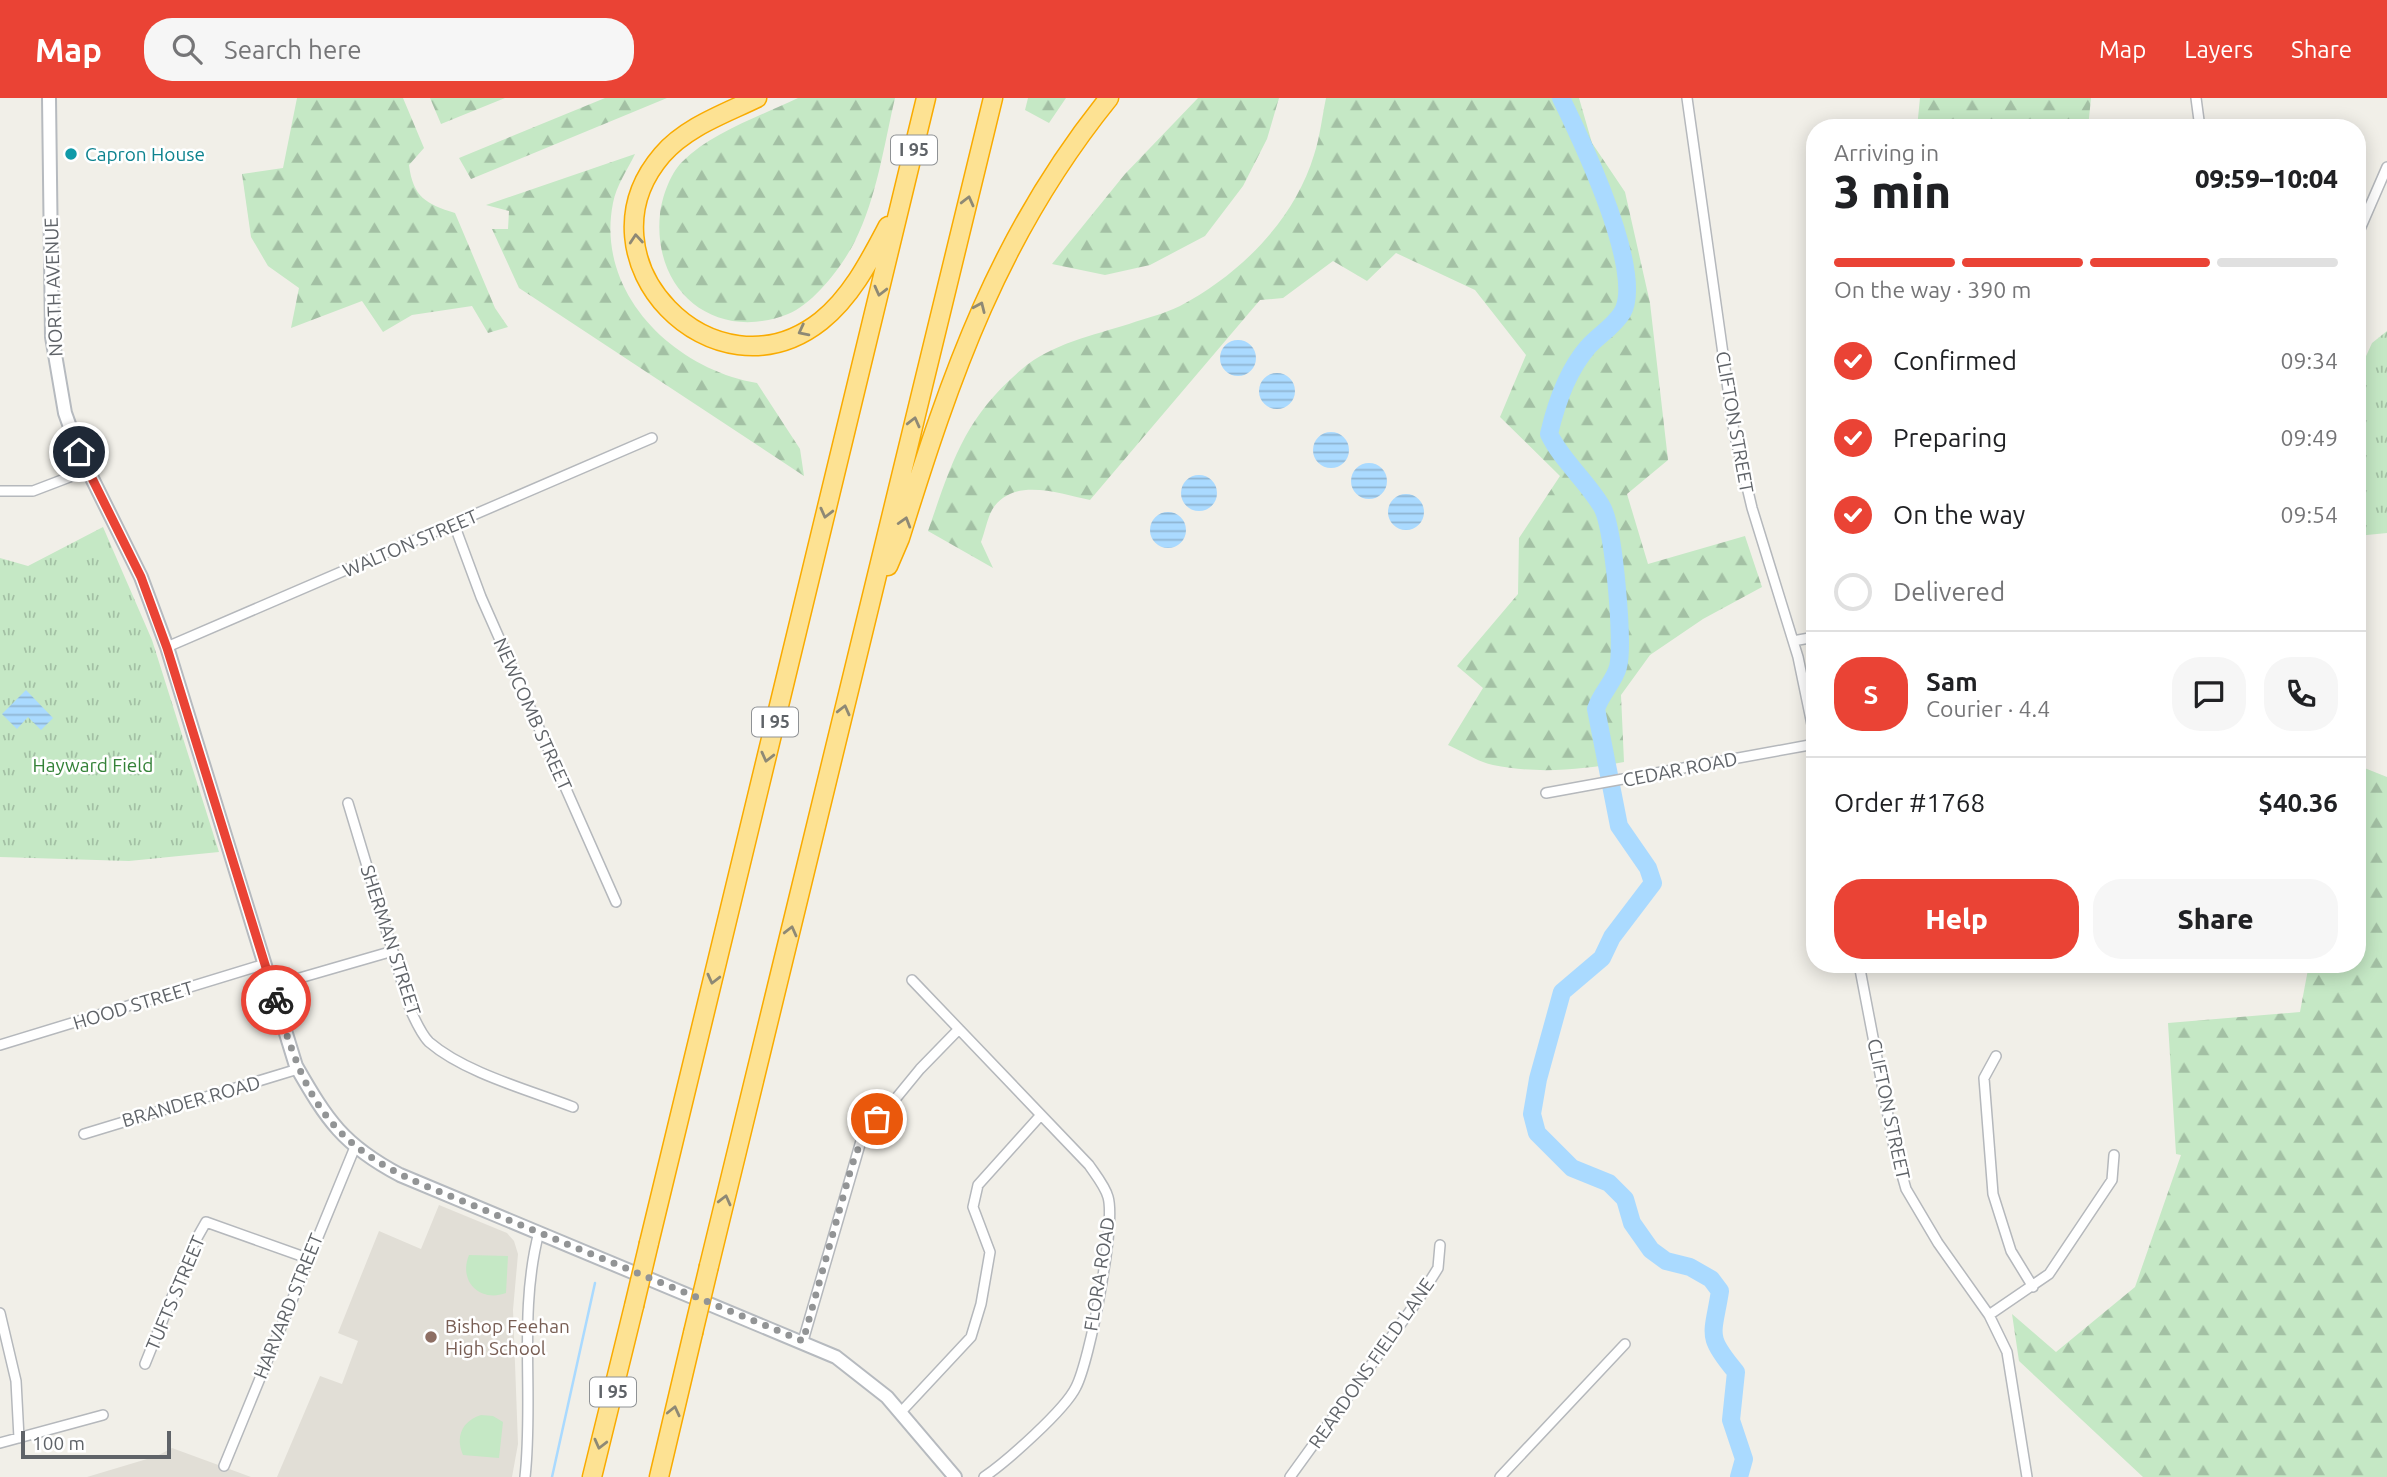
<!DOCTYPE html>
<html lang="en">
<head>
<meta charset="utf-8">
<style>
	:root { --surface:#fff; --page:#f6f6f6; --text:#202124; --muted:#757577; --line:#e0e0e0; --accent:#ea4335 }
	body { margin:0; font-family:Ubuntu,sans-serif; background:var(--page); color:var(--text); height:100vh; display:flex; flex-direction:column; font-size:26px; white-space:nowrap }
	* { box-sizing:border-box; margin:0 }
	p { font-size:23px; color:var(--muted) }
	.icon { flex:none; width:38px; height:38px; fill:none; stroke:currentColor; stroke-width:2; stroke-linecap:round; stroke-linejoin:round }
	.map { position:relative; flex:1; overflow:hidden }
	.details { position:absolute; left:1806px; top:21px; width:560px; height:854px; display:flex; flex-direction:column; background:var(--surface); border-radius:28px; box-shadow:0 4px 18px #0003 }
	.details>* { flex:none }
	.scale { position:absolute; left:21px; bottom:18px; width:150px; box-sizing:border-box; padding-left:7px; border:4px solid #5f6368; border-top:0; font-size:19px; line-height:24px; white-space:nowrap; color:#5f6368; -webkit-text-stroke:5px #fff; paint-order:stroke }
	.pin { position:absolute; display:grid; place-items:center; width:60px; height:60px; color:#fff; margin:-30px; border:4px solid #fff; border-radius:50%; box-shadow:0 2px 7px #0007 }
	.courier { position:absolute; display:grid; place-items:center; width:70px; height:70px; margin:-35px; border:5px solid #ea4335; border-radius:50%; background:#fff; color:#222; box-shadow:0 2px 9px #0007 }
	.headline em { font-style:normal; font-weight:800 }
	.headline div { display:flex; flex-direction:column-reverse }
	.headline { display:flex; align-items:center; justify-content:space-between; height:119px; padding:0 28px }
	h1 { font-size:46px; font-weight:800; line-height:52px }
	.bar { display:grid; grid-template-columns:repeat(4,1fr); gap:10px 7px; align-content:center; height:84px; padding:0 28px }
	.bar i { height:9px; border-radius:5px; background:var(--line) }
	.bar .selected { background:var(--accent) }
	.bar p { grid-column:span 4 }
	.line { display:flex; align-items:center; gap:18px; padding:0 28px; border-top:2px solid var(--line) }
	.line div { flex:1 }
	.round { display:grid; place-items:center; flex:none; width:74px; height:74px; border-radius:28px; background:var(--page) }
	ol { padding:0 28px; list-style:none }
	li { display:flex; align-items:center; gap:21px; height:77px }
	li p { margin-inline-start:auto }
	li .icon { padding:7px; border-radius:50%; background:var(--accent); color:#fff; stroke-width:4 }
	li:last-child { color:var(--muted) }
	li i { width:38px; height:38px; border:4px solid var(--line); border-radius:50% }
	.cta { display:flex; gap:14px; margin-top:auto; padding:14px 28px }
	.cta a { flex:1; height:80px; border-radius:28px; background:var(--accent); color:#fff; font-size:28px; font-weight:800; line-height:80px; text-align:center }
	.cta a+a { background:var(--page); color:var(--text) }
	header { display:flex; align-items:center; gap:42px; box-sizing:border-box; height:98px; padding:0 35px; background:var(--accent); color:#fff }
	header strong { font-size:33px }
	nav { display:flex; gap:38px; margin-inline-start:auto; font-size:24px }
	.search { width:490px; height:63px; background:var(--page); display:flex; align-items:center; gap:18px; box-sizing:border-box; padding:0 24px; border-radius:28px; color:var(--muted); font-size:26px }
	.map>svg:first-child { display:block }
	.education { fill:#e1ded6 }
	.forest { fill:url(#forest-firs) }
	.park { fill:url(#park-tufts) }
	.pitch { fill:#c5e8c5 }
	.water { fill:url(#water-rules) }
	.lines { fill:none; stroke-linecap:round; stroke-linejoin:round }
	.stream { stroke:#aadaff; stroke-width:2.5 }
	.river { stroke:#aadaff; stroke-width:18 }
	.minor-casing { stroke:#b5b8bc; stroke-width:12 }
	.secondary-casing { stroke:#b6babf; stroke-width:16 }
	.motorway-casing { stroke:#f9ab00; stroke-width:21 }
	.minor { stroke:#fff; stroke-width:9 }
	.secondary { stroke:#fff; stroke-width:12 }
	.motorway { stroke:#fde293; stroke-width:18 }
	.motorway-bridge-casing { stroke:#f9ab00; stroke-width:21; stroke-linecap:butt }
	.motorway-bridge { stroke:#fde293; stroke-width:18 }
	.oneway { stroke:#8e8975 }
	.done { stroke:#929495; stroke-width:7; stroke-dasharray:0 12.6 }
	.route { stroke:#ea4335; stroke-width:9 }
	.culture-dot { fill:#0f9aa8; stroke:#fff; stroke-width:2.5 }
	.education-dot { fill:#8d6e63; stroke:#fff; stroke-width:2.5 }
	.labels { text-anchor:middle; stroke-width:5; stroke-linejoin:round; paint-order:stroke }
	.shield { fill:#fff; stroke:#8f9295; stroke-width:2 }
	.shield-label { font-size:18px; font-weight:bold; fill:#5f6368 }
	.culture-label { font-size:19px; fill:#0d838f; stroke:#fff; text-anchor:start }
	.street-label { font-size:19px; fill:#5f6368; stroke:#fff }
	.park-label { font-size:19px; fill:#348238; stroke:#fff }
	.education-label { font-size:19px; fill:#785e54; stroke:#fff; text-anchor:start }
</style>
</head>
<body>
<header>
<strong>Map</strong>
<div class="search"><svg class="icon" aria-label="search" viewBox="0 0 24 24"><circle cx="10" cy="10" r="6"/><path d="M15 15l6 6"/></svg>Search here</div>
<nav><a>Map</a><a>Layers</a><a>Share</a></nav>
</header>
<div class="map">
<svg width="2387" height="1379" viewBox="0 0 2387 1379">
	<defs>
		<pattern id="forest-firs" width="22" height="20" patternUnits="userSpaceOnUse" patternTransform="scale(1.75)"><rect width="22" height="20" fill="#c5e8c5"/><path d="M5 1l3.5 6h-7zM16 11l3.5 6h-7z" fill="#a3c0a4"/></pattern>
		<pattern id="park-tufts" width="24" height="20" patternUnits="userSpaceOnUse" patternTransform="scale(1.75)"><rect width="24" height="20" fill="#c5e8c5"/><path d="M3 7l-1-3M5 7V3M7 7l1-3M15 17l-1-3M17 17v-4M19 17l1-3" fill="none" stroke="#a3c0a4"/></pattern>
		<pattern id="water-rules" width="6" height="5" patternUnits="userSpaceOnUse" patternTransform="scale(1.75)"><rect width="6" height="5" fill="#aadaff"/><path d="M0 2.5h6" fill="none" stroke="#8eb4d2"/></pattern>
	</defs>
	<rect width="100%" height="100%" fill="#f1efe8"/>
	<!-- education -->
	<path class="education" d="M439 1107 507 1135 514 1143 518 1156 513 1212 518 1346 512 1379H277L320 1278 342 1286 358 1243 338 1235 379 1133 421 1151Z
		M172 1350 251 1379H87L157 1358Z"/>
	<!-- forest -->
	<path class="forest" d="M297 0H403L424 50 409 67C413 99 426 106 455 115L495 210 508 229 488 235 472 208 412 217 383 234 362 203 291 230 299 190 268 168 251 139 242 76 283 70Z
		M430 0H505L441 26Z
		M605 0H667L471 81 459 60Z
		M798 0H895C884 47 877 99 855 143 843 167 814 206 788 216 715 245 652 193 660 116 662 99 670 76 682 64 712 34 761 18 798 0Z
		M1028 0H1066L1049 25 1025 12Z
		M1198 0H1279L1267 41 1243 88 1205 138 1150 167 1105 177 1052 166 1125 76Z
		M1326 0H1579L1592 45 1625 94 1650 205 1668 362 1627 396 1648 466 1745 438 1762 489 1703 521 1650 557 1621 597 1624 664C1581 672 1536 676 1493 667 1478 664 1462 653 1448 647L1483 590 1457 568 1518 496 1519 440 1560 378 1500 319 1526 257 1475 192 1396 155 1367 183 1333 163 1283 200 1260 202 1090 402C1059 396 1013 378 992 412 987 421 985 434 981 444L993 470 928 433C952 364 964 320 1022 271 1051 246 1094 237 1129 226 1146 220 1164 216 1180 208 1239 177 1294 123 1314 57 1320 39 1322 19 1326 0Z
		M1920 0H2091L2088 30H1917Z
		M635 56C628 71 616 88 613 105 595 195 674 271 757 285L800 351 804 378 519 190 492 131H508L509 113 486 107Z
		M2357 667 2387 679V1379H2143L2019 1263 2012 1216 2056 1254 2135 1189 2181 1057 2176 1056 2168 925 2300 914 2309 866H2357Z"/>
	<!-- park -->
	<path class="park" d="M2387 233V435L2357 438V278L2372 245Z
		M103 429 152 542 219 754 129 763 0 759V460L28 468Z"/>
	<!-- pitch -->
	<path class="pitch" d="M469 1157 508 1158 506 1195C480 1205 458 1183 469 1157Z
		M481 1317 493 1318 503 1324 499 1360 463 1357C455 1339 462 1323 481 1317Z"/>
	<!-- water -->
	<path class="water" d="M1220 260a18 18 0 1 1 36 0a18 18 0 1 1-36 0Z
		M1259 293a18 18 0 1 1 36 0a18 18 0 1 1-36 0Z
		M1313 352a18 18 0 1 1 36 0a18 18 0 1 1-36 0Z
		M1351 383a18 18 0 1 1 36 0a18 18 0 1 1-36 0Z
		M1181 395a18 18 0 1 1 36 0a18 18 0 1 1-36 0Z
		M1388 414a18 18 0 1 1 36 0a18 18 0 1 1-36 0Z
		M1150 432a18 18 0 1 1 36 0a18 18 0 1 1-36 0Z
		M26 592 53 620 41 632 28 619 17 631 2 616Z"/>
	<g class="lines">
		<!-- stream -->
		<path class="stream" d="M552 1379 595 1185"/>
		<!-- river -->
		<path class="river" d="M1561 0C1581 41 1646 176 1622 215 1613 229 1599 237 1588 249 1567 273 1556 306 1549 336 1562 363 1587 383 1602 409 1614 429 1624 547 1618 569 1614 584 1601 595 1596 611L1619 728 1648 770 1653 785 1612 839 1602 860 1562 894 1538 981 1532 1016 1537 1035 1572 1070 1609 1085 1625 1101 1632 1125 1651 1152 1666 1163 1690 1169 1711 1181 1720 1193C1713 1238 1705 1237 1736 1274L1731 1322 1744 1361 1739 1379"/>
		<!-- minor casing -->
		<g class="minor-casing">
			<path id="minor" d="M1687 0 1734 334 1752 410 1798 559 1815 641
				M2196 0 2200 30
				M2357 138 2387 69
				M0 393H33L88 372
				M454 426 481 499 616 804
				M1793 543 1815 539
				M167 549 652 340
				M1546 695 1815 646
				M348 705 410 911C415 922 421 936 429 944 465 975 529 992 573 1009
				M1859 866 1894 1049 1906 1091 1938 1145 1989 1217 2007 1254 2027 1379
				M912 882 1089 1067C1095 1076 1105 1088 1108 1099 1116 1126 1090 1262 1076 1289 1065 1312 1006 1364 984 1379
				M272 888 393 853
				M0 947 265 866
				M1996 958 1984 980 1993 1096 2011 1153 2033 1189
				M84 1036 298 971
				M0 1215 16 1283 19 1340
				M1989 1217 2049 1176 2112 1082 2114 1057
				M803 1243 861 1043 920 971 959 931
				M145 1266 193 1147 206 1124 307 1160
				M900 1315 971 1239 981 1206 990 1154 973 1109 978 1087 1040 1018
				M0 1345 103 1317
				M224 1368 355 1049
				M525 1379C534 1297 518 1214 539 1134
				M1290 1379 1418 1202 1438 1170 1440 1147
				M1500 1379 1625 1246"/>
		</g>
		<!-- secondary casing -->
		<g class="secondary-casing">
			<path id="secondary" d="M49 0 52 239 65 315 79 354 141 479 167 549 296 968C327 1022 343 1047 400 1077L836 1259 887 1299 955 1379"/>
		</g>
		<!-- motorway casing -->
		<g class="motorway-casing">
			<path id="motorway" d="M757 0C724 16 686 29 662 57 573 161 714 307 821 223 852 198 870 162 888 128
				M888 468 900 440C951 276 999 136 1109 0
				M649 1145 926 0
				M709 1168 993 0
				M592 1379 634 1208
				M659 1379 693 1235"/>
		</g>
		<!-- minor -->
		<use href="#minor" class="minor"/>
		<!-- secondary -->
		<use href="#secondary" class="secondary"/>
		<!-- motorway -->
		<use href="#motorway" class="motorway"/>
		<!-- motorway-bridge casing -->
		<g class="motorway-bridge-casing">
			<path id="motorway-bridge" d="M634 1208 649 1145
				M693 1235 709 1168"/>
		</g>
		<!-- motorway-bridge -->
		<use href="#motorway-bridge" class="motorway-bridge"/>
	</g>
	<!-- one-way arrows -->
	<defs><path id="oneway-chevron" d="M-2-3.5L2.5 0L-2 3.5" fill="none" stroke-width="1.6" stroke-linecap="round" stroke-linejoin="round" transform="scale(1.75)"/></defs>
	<g class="oneway">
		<use href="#oneway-chevron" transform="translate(968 103) rotate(-76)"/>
		<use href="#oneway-chevron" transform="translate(636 141) rotate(-95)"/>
		<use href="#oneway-chevron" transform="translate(880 193) rotate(104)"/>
		<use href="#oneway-chevron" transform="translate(980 209) rotate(-66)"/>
		<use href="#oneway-chevron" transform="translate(803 233) rotate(153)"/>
		<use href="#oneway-chevron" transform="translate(914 324) rotate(-76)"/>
		<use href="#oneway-chevron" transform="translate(826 415) rotate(104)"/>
		<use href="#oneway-chevron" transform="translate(905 424) rotate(-73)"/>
		<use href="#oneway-chevron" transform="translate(844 612) rotate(-76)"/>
		<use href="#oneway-chevron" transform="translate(767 659) rotate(104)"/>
		<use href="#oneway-chevron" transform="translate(791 833) rotate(-76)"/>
		<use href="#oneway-chevron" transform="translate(713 881) rotate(104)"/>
		<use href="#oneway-chevron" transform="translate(725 1102) rotate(-76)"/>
		<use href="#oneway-chevron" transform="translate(674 1313) rotate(-77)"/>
		<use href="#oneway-chevron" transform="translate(600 1346) rotate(104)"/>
	</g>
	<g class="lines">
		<!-- done -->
		<path class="done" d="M276 902C305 1001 328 1046 426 1088L803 1243 852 1067 861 1043 877 1021"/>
		<!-- route -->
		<path class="route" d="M79 354 141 479 167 550 276 902"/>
	</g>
	<!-- markers -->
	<circle class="culture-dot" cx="71" cy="56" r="7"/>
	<circle class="education-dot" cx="431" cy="1239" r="7"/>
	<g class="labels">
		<!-- shield labels -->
		<g class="shield">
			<rect x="891" y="37.5" width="46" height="29" rx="5"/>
			<rect x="752" y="609.5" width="46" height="29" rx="5"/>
			<rect x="590" y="1279.5" width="46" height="29" rx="5"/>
		</g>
		<g class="shield-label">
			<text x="914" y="58">I 95</text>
			<text x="775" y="630">I 95</text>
			<text x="613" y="1300">I 95</text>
		</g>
		<!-- culture labels -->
		<g class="culture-label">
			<text x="85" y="63">Capron House</text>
		</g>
		<!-- street labels -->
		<g class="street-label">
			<text transform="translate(53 189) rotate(-92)" y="7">NORTH AVENUE</text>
			<text transform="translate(1735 324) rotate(80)" y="7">CLIFTON STREET</text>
			<text transform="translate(410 445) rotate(-23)" y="7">WALTON STREET</text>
			<text transform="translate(533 616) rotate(66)" y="7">NEWCOMB STREET</text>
			<text transform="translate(1680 671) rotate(-11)" y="7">CEDAR ROAD</text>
			<text transform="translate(391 842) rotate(72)" y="7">SHERMAN STREET</text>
			<text transform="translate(133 907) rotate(-17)" y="7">HOOD STREET</text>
			<text transform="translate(191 1003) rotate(-16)" y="7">BRANDER ROAD</text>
			<text transform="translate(1889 1011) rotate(78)" y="7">CLIFTON STREET</text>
			<text transform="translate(1099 1176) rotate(-81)" y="7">FLORA ROAD</text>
			<text transform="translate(175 1195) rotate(-67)" y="7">TUFTS STREET</text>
			<text transform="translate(288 1208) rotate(-68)" y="7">HARVARD STREET</text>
			<text transform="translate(1371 1265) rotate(-55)" y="7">REARDONS FIELD LANE</text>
		</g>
		<!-- park labels -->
		<g class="park-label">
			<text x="93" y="674">Hayward Field</text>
		</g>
		<!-- education labels -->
		<g class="education-label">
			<text x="445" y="1235">Bishop Feehan<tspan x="445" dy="22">High School</tspan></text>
		</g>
	</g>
</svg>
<div class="scale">100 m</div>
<div class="pin" style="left:877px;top:1021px;background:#ea580c"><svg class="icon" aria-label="bag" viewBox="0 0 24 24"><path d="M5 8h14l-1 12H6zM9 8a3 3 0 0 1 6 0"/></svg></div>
<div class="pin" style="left:79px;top:354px;background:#1f2937"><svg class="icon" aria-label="home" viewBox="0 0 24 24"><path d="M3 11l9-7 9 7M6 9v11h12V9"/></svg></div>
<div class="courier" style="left:276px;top:902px"><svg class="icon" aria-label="bike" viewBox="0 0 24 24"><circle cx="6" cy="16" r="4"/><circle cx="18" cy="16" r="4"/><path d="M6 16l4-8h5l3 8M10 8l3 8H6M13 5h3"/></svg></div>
<section class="details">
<div class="headline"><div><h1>3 min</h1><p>Arriving in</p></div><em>09:59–10:04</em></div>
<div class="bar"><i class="selected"></i><i class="selected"></i><i class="selected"></i><i></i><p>On the way · 390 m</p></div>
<ol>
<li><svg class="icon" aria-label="check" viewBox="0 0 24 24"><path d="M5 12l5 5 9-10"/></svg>Confirmed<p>09:34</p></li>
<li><svg class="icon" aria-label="check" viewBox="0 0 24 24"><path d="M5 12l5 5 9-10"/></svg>Preparing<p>09:49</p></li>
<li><svg class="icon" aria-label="check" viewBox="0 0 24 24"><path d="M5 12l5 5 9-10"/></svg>On the way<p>09:54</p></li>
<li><i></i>Delivered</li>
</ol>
<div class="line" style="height:126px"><b class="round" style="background:var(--accent);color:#fff">S</b><div><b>Sam</b><p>Courier · 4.4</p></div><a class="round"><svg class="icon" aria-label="chat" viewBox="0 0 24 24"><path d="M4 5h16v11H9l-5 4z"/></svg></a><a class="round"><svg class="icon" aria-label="phone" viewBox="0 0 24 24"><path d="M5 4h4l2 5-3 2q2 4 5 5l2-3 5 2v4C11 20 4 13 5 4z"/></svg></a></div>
<div class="line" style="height:91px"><div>Order #1768</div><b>$40.36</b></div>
<div class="cta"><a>Help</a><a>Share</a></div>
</section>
</div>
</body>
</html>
